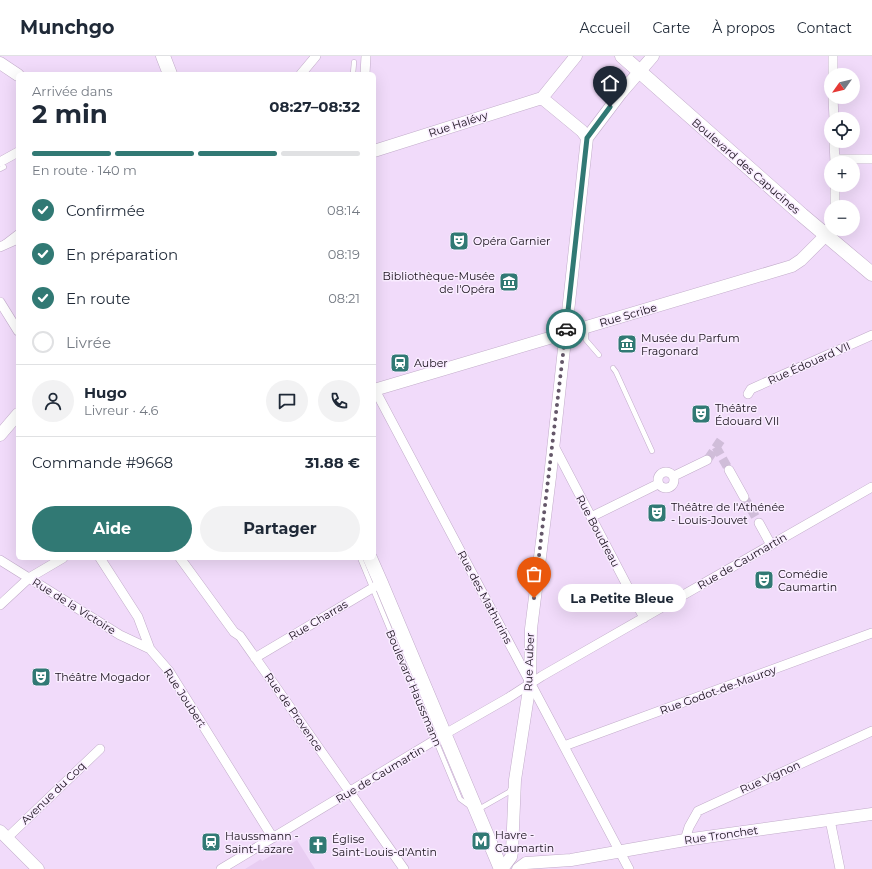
<!DOCTYPE html>
<html lang="fr">
<head>
<meta charset="utf-8">
<style>
	:root { --surface:#fff; --page:#f2f2f3; --text:#1f2937; --muted:#747a83; --line:#e0e1e3; --accent:#317974 }
	body { margin:0; font-family:Montserrat,sans-serif; background:var(--page); color:var(--text); height:100vh; display:flex; flex-direction:column; font-size:15px; white-space:nowrap }
	* { box-sizing:border-box; margin:0 }
	p { font-size:13px; color:var(--muted) }
	.icon { flex:none; width:22px; height:22px; fill:none; stroke:currentColor; stroke-width:2; stroke-linecap:round; stroke-linejoin:round }
	.map { position:relative; flex:1; overflow:hidden }
	.sheet { position:absolute; left:16px; top:16px; width:360px; height:488px; display:flex; flex-direction:column; background:var(--surface); border-radius:6px; box-shadow:0 4px 16px #0002 }
	.sheet>* { flex:none }
	.needle { width:26px; rotate:236deg }
	.tools { position:absolute; left:824px; top:12px; display:grid; gap:8px }
	.tools a { display:grid; place-items:center; width:36px; height:36px; border-radius:50%; background:var(--surface); box-shadow:0 4px 16px #0002; font-size:20px }
	.pin { position:absolute; display:grid; place-items:center; width:34px; height:34px; color:#fff; margin:-41px -17px; border-radius:50% 50% 50% 0; rotate:-45deg; box-shadow:0 0 4px #0007 }
	.pin .icon { rotate:45deg }
	.courier { position:absolute; display:grid; place-items:center; width:40px; height:40px; margin:-20px; border:3px solid #317974; border-radius:50%; background:#fff; color:#222; box-shadow:0 1px 5px #0007 }
	.bubble { position:absolute; height:28px; border-radius:14px; background:var(--surface); box-shadow:0 4px 16px #0002; font-size:13px; font-weight:700; line-height:28px; text-align:center }
	.summary em { font-style:normal; font-weight:700 }
	.summary div { display:flex; flex-direction:column-reverse }
	.summary { display:flex; align-items:center; justify-content:space-between; height:68px; padding:0 16px }
	h1 { font-size:26px; font-weight:700; line-height:30px }
	.bar { display:grid; grid-template-columns:repeat(4,1fr); gap:6px 4px; align-content:center; height:48px; padding:0 16px }
	.bar i { height:5px; border-radius:3px; background:var(--line) }
	.bar .selected { background:var(--accent) }
	.bar p { grid-column:span 4 }
	.line { display:flex; align-items:center; gap:10px; padding:0 16px; border-top:1px solid var(--line) }
	.line div { flex:1 }
	.round { display:grid; place-items:center; flex:none; width:42px; height:42px; border-radius:21px; background:var(--page) }
	ol { padding:0 16px; list-style:none }
	li { display:flex; align-items:center; gap:12px; height:44px }
	li p { margin-inline-start:auto }
	li .icon { padding:4px; border-radius:50%; background:var(--accent); color:#fff; stroke-width:4 }
	li:last-child { color:var(--muted) }
	li i { width:22px; height:22px; border:2px solid var(--line); border-radius:50% }
	.action { display:flex; gap:8px; margin-top:auto; padding:8px 16px }
	.action a { flex:1; height:46px; border-radius:24px; background:var(--accent); color:#fff; font-size:16px; font-weight:700; line-height:46px; text-align:center }
	.action a+a { background:var(--page); color:var(--text) }
	header { display:flex; align-items:center; gap:24px; box-sizing:border-box; height:56px; padding:0 20px; background:var(--surface); border-bottom:1px solid var(--line) }
	header strong { font-size:19px }
	nav { display:flex; gap:22px; margin-inline-start:auto; font-size:14px }
	.map>svg:first-child { display:block }
	.built { fill:#e8cdf2 }
	.lines { fill:none; stroke-linecap:round; stroke-linejoin:round }
	.street-tunnel { stroke:#d0bdd9; stroke-width:9; stroke-dasharray:9 4.5; stroke-linecap:butt }
	.lane-casing { stroke:#c2acca; stroke-width:5.5 }
	.street-casing { stroke:#c2acca; stroke-width:10 }
	.secondary-casing { stroke:#c2acca; stroke-width:13 }
	.primary-casing { stroke:#c2acca; stroke-width:15 }
	.lane { stroke:#fff; stroke-width:4.5 }
	.street { stroke:#fff; stroke-width:9 }
	.secondary { stroke:#fff; stroke-width:12 }
	.primary { stroke:#fff; stroke-width:14 }
	.done { stroke:#645769; stroke-width:4; stroke-dasharray:0 7.2 }
	.route { stroke:#317974; stroke-width:5 }
	.labels { text-anchor:middle; stroke-width:3; stroke-linejoin:round; paint-order:stroke }
	.street-label { font-size:11px; fill:#18101b; stroke:#f9ecff }
	.poi-label { font-size:11px; fill:#18101b; stroke:#f9ecff; text-anchor:start }
</style>
</head>
<body>
<header>
<strong>Munchgo</strong>
<nav><a>Accueil</a><a>Carte</a><a>À propos</a><a>Contact</a></nav>
</header>
<div class="map">
<svg width="872" height="813" viewBox="0 0 872 813">
	<rect width="100%" height="100%" fill="#f1dbfa"/>
	<!-- built -->
	<path class="built" d="M297 784 315 813H245L261 803 262 805Z"/>
	<g class="lines">
		<!-- street-tunnel -->
		<path class="street-tunnel" d="M716 391 729 414
			M708 403 723 381
			M744 441 759 467"/>
		<!-- lane casing -->
		<g class="lane-casing">
			<path id="lane" d="M353 18 354 6
				M0 113 4 111
				M5 186 18 176
				M586 272V284L599 299
				M613 312 616 316 652 395
				M360 502 460 743 471 751
				M479 753 509 736 512 731"/>
		</g>
		<!-- street casing -->
		<g class="street-casing">
			<path id="street" d="M833 0V19
				M301 18 316 0
				M365 18 366 0
				M833 41 834 63
				M834 85 835 107
				M835 103H872
				M0 106 18 96
				M835 151V129
				M826 179 831 166
				M0 191 18 183
				M0 246 18 275
				M374 332 629 813
				M748 338 751 333 872 279
				M553 388 644 562
				M729 414 744 441
				M658 424a8 8 0 1 1 16 0a8 8 0 1 1-16 0Z
				M674 420 707 404
				M591 461 658 428
				M759 467 771 489
				M100 502 138 561 150 593 169 615 273 782
				M180 502 234 576 240 580 404 813
				M0 504 120 579 150 593
				M0 549 29 522 63 502
				M255 602 381 527
				M564 690 872 577
				M830 764 840 813
				M7 782 100 693
				M685 784 689 771 698 755 872 675
				M221 813 445 678 508 642 542 620 872 431"/>
		</g>
		<!-- secondary casing -->
		<g class="secondary-casing">
			<path id="secondary" d="M0 7 18 19
				M542 42 582 75 587 82
				M542 42 576 0
				M587 82 621 37 653 0
				M374 95 542 42
				M374 334 792 210 801 204 826 179
				M0 379 18 358
				M0 775 38 813
				M502 813 511 801 512 796 515 724 530 627 531 573 550 421 587 82
				M518 813 526 807 571 804 685 784 872 758"/>
		</g>
		<!-- primary casing -->
		<g class="primary-casing">
			<path id="primary" d="M163 0 170 18
				M622 0 802 159 872 218
				M370 502 381 527 501 813"/>
		</g>
		<!-- lane -->
		<use href="#lane" class="lane"/>
		<!-- street -->
		<use href="#street" class="street"/>
		<!-- secondary -->
		<use href="#secondary" class="secondary"/>
		<!-- primary -->
		<use href="#primary" class="primary"/>
	</g>
	<g class="lines">
		<!-- done -->
		<path class="done" d="M534 542 566 273"/>
		<!-- route -->
		<path class="route" d="M566 273 587 82 610 51"/>
	</g>
	<!-- icons -->
	<defs>
		<g id="theatre-square" transform="scale(1)"><rect x="-9" y="-9" width="18" height="18" rx="4" fill="#317974" stroke="#f9ecff"/><path d="M-5-5.5Q0-4 5-5.5V0Q5 5 0 6Q-5 5-5 0ZM-3.3-2.5H-1v1.5H-3.3ZM1-2.5H3.3v1.5H1ZM-2.8 1Q0 5.5 2.8 1Z" fill="#fff"/></g>
		<g id="museum-square" transform="scale(1)"><rect x="-9" y="-9" width="18" height="18" rx="4" fill="#317974" stroke="#f9ecff"/><path d="M0-6L6-3V-2H-6V-3ZM-5-1h2V3h-2ZM-1-1h2V3h-2ZM3-1h2V3H3ZM-6 4H6V6H-6Z" fill="#fff"/></g>
		<g id="station-square" transform="scale(1)"><rect x="-9" y="-9" width="18" height="18" rx="4" fill="#317974" stroke="#f9ecff"/><path d="M-3-6H3Q5-6 5-4V2Q5 4 3 4L4.5 6H3L1.5 4h-3L-3 6H-4.5L-3 4Q-5 4-5 2V-4Q-5-6-3-6ZM-3.5-4v3h7v-3ZM-3.5 1v1.5H-2V1ZM2 1v1.5H3.5V1Z" fill="#fff"/></g>
		<g id="metro-square" transform="scale(1)"><rect x="-9" y="-9" width="18" height="18" rx="4" fill="#317974" stroke="#f9ecff"/><path d="M-5.5 5V-5H-3L0 0L3-5H5.5V5H3V-.5L0 4L-3-.5V5Z" fill="#fff"/></g>
		<g id="church-square" transform="scale(1)"><rect x="-9" y="-9" width="18" height="18" rx="4" fill="#317974" stroke="#f9ecff"/><path d="M-1.2-6h2.4v3.5h3.3v2.4h-3.3V6h-2.4V-.1h-3.3v-2.4h3.3Z" fill="#fff"/></g>
	</defs>
	<g fill-rule="evenodd">
		<use href="#theatre-square" x="459" y="185"/>
		<use href="#museum-square" x="509" y="226"/>
		<use href="#museum-square" x="627" y="288"/>
		<use href="#station-square" x="400" y="307"/>
		<use href="#theatre-square" x="701" y="358"/>
		<use href="#theatre-square" x="657" y="457"/>
		<use href="#theatre-square" x="764" y="524"/>
		<use href="#theatre-square" x="41" y="621"/>
		<use href="#metro-square" x="481" y="785"/>
		<use href="#station-square" x="211" y="786"/>
		<use href="#church-square" x="318" y="789"/>
	</g>
	<g class="labels">
		<!-- street labels -->
		<g class="street-label">
			<text transform="translate(458 68) rotate(-18)" y="4">Rue Halévy</text>
			<text transform="translate(746 110) rotate(41)" y="4">Boulevard des Capucines</text>
			<text transform="translate(628 259) rotate(-16)" y="4">Rue Scribe</text>
			<text transform="translate(809 307) rotate(-24)" y="4">Rue Édouard VII</text>
			<text transform="translate(598 475) rotate(62)" y="4">Rue Boudreau</text>
			<text transform="translate(742 505) rotate(-30)" y="4">Rue de Caumartin</text>
			<text transform="translate(485 541) rotate(62)" y="4">Rue des Mathurins</text>
			<text transform="translate(74 550) rotate(32)" y="4">Rue de la Victoire</text>
			<text transform="translate(318 564) rotate(-31)" y="4">Rue Charras</text>
			<text transform="translate(529 606) rotate(-88)" y="4">Rue Auber</text>
			<text transform="translate(414 632) rotate(67)" y="4">Boulevard Haussmann</text>
			<text transform="translate(718 634) rotate(-20)" y="4">Rue Godot-de-Mauroy</text>
			<text transform="translate(185 642) rotate(57)" y="4">Rue Joubert</text>
			<text transform="translate(294 656) rotate(55)" y="4">Rue de Provence</text>
			<text transform="translate(380 718) rotate(-31)" y="4">Rue de Caumartin</text>
			<text transform="translate(770 721) rotate(-24)" y="4">Rue Vignon</text>
			<text transform="translate(53 737) rotate(-44)" y="4">Avenue du Coq</text>
			<text transform="translate(721 779) rotate(-8)" y="4">Rue Tronchet</text>
		</g>
		<!-- poi labels -->
		<g class="poi-label">
			<text x="473" y="189">Opéra Garnier</text>
			<text x="495" y="224" text-anchor="end">Bibliothèque-Musée<tspan x="495" dy="13">de l'Opéra</tspan></text>
			<text x="641" y="286">Musée du Parfum<tspan x="641" dy="13">Fragonard</tspan></text>
			<text x="414" y="311">Auber</text>
			<text x="715" y="356">Théâtre<tspan x="715" dy="13">Édouard VII</tspan></text>
			<text x="671" y="455">Théâtre de l'Athénée<tspan x="671" dy="13">- Louis-Jouvet</tspan></text>
			<text x="778" y="522">Comédie<tspan x="778" dy="13">Caumartin</tspan></text>
			<text x="55" y="625">Théâtre Mogador</text>
			<text x="495" y="783">Havre -<tspan x="495" dy="13">Caumartin</tspan></text>
			<text x="225" y="784">Haussmann -<tspan x="225" dy="13">Saint-Lazare</tspan></text>
			<text x="332" y="787">Église<tspan x="332" dy="13">Saint-Louis-d'Antin</tspan></text>
		</g>
	</g>
</svg>
<div class="tools">
<a><svg class="needle" viewBox="-14 -14 28 28"><path d="M0-13l5 13h-10z" fill="#e53935"/><path d="M0 13l5-13h-10z" fill="#747a83"/></svg></a>
<a><svg class="icon" aria-label="locate" viewBox="0 0 24 24"><circle cx="12" cy="12" r="6"/><path d="M12 2v4M12 18v4M2 12h4M18 12h4"/></svg></a>
<a>+</a>
<a>−</a>
</div>
<div class="pin" style="left:534px;top:542px;background:#ea580c"><svg class="icon" aria-label="bag" viewBox="0 0 24 24"><path d="M5 8h14l-1 12H6zM9 8a3 3 0 0 1 6 0"/></svg></div>
<div class="pin" style="left:610px;top:51px;background:#1f2937"><svg class="icon" aria-label="home" viewBox="0 0 24 24"><path d="M3 11l9-7 9 7M6 9v11h12V9"/></svg></div>
<div class="courier" style="left:566px;top:273px"><svg class="icon" aria-label="car" viewBox="0 0 24 24"><path d="M5 17H2v-5l4-1 3-4h7l3 4 3 1v5h-3M9 17h6M6 11h13"/><circle cx="7" cy="17" r="2"/><circle cx="17" cy="17" r="2"/></svg></div>
<div class="bubble" style="left:558px;top:528px;width:128px">La Petite Bleue</div>
<section class="sheet">
<div class="summary"><div><h1>2 min</h1><p>Arrivée dans</p></div><em>08:27–08:32</em></div>
<div class="bar"><i class="selected"></i><i class="selected"></i><i class="selected"></i><i></i><p>En route · 140 m</p></div>
<ol>
<li><svg class="icon" aria-label="check" viewBox="0 0 24 24"><path d="M5 12l5 5 9-10"/></svg>Confirmée<p>08:14</p></li>
<li><svg class="icon" aria-label="check" viewBox="0 0 24 24"><path d="M5 12l5 5 9-10"/></svg>En préparation<p>08:19</p></li>
<li><svg class="icon" aria-label="check" viewBox="0 0 24 24"><path d="M5 12l5 5 9-10"/></svg>En route<p>08:21</p></li>
<li><i></i>Livrée</li>
</ol>
<div class="line" style="height:72px"><a class="round"><svg class="icon" aria-label="person" viewBox="0 0 24 24"><circle cx="12" cy="8" r="4"/><path d="M4 21q1-7 8-7t8 7"/></svg></a><div><b>Hugo</b><p>Livreur · 4.6</p></div><a class="round"><svg class="icon" aria-label="chat" viewBox="0 0 24 24"><path d="M4 5h16v11H9l-5 4z"/></svg></a><a class="round"><svg class="icon" aria-label="phone" viewBox="0 0 24 24"><path d="M5 4h4l2 5-3 2q2 4 5 5l2-3 5 2v4C11 20 4 13 5 4z"/></svg></a></div>
<div class="line" style="height:52px"><div>Commande #9668</div><b>31.88 €</b></div>
<div class="action"><a>Aide</a><a>Partager</a></div>
</section>
</div>
</body>
</html>
